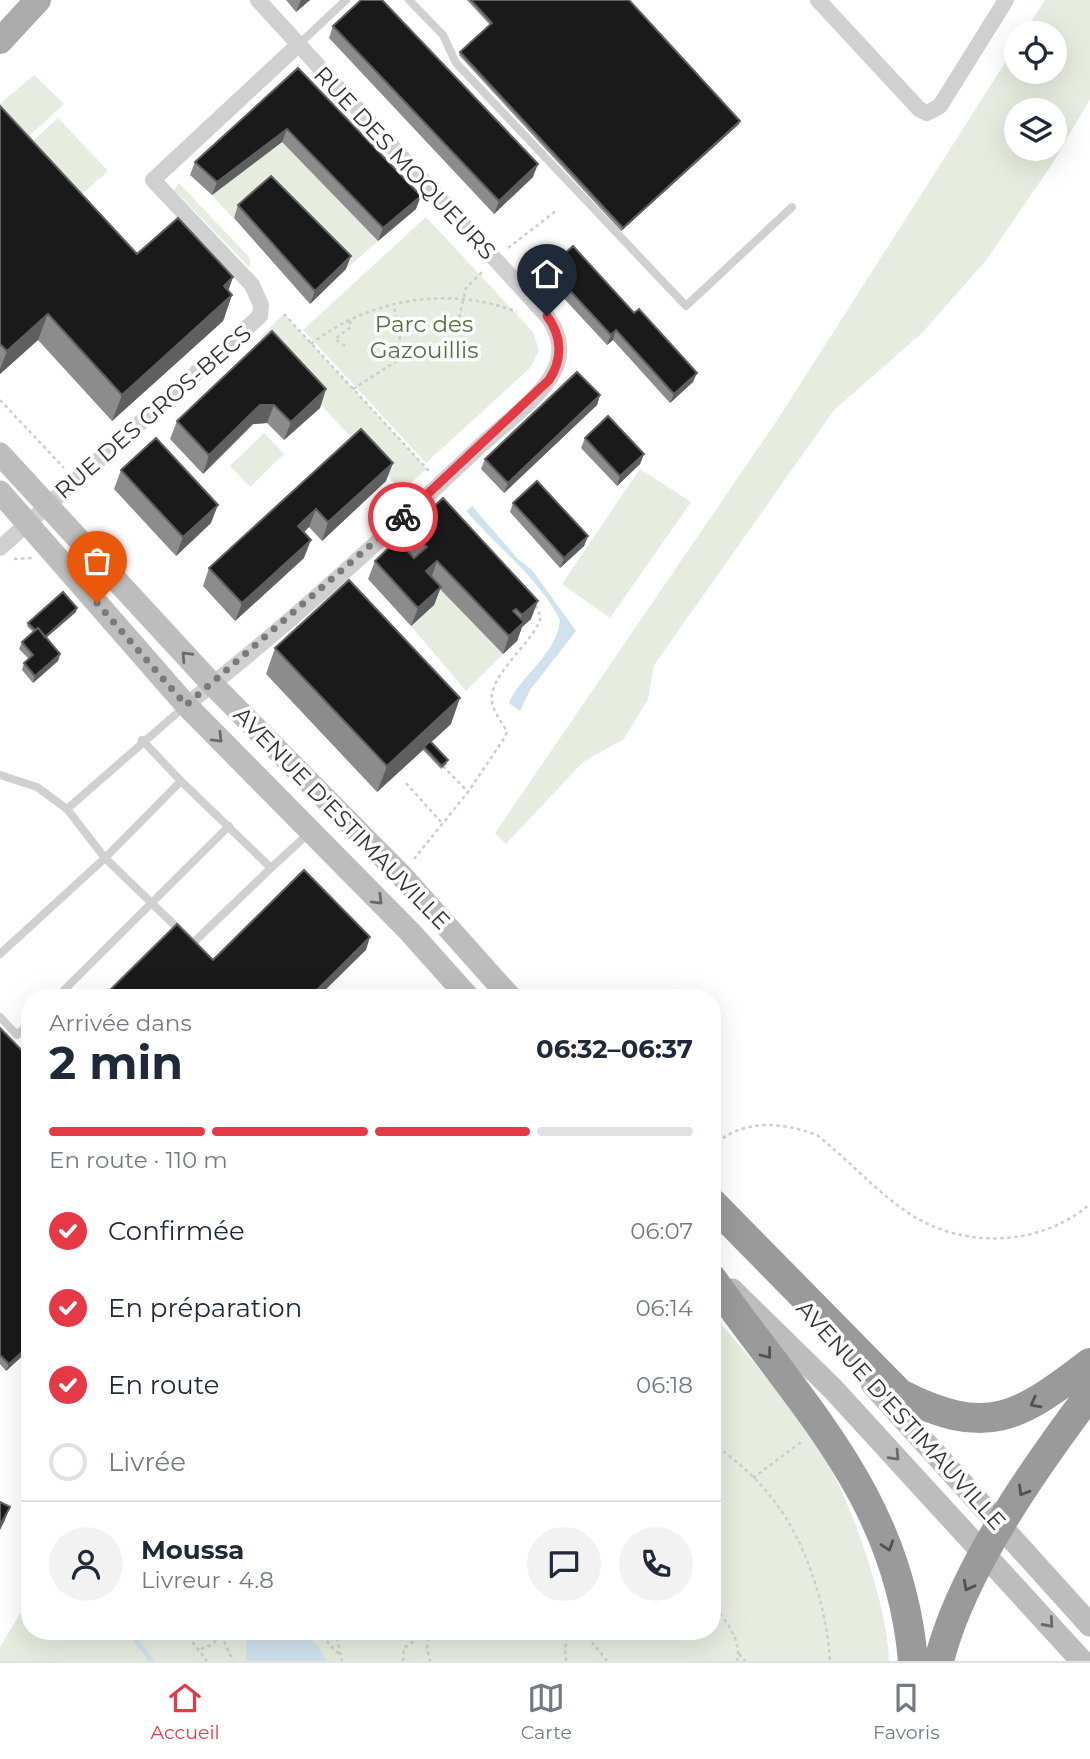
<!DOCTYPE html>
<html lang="fr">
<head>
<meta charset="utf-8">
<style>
	:root { --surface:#fff; --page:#f2f2f3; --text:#1f2937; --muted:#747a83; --line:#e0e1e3; --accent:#e63946 }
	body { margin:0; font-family:Montserrat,sans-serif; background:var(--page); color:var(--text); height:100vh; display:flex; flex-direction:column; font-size:26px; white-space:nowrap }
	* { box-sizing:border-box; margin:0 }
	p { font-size:23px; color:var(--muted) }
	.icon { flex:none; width:38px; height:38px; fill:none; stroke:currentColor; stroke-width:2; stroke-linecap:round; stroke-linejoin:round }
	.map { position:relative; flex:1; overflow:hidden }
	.side { position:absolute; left:21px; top:989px; width:700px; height:651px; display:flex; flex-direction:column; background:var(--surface); border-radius:28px; box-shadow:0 7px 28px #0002 }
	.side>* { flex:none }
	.tools { position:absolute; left:1004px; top:21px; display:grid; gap:14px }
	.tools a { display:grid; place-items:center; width:63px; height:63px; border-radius:50%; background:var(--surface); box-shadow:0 7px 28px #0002; font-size:35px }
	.pin { position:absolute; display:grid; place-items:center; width:60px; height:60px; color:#fff; margin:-72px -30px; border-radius:50% 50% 50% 0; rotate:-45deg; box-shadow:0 0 7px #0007 }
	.pin .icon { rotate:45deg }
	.courier { position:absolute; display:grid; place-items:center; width:70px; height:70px; margin:-35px; border:5px solid #e63946; border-radius:50%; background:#fff; color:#222; box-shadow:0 2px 9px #0007 }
	.head em { font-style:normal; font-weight:700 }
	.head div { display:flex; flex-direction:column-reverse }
	.head { display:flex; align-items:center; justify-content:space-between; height:119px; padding:0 28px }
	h1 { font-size:46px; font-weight:700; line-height:52px }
	.bar { display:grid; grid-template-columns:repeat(4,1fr); gap:10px 7px; align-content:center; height:84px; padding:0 28px }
	.bar i { height:9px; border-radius:5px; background:var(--line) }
	.bar .current { background:var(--accent) }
	.bar p { grid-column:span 4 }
	.line { display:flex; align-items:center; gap:18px; padding:0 28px; border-top:2px solid var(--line) }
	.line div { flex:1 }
	.round { display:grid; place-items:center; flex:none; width:74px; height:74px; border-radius:37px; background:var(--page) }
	ol { padding:0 28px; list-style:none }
	li { display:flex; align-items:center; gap:21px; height:77px }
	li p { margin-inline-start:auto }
	li .icon { padding:7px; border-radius:50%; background:var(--accent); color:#fff; stroke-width:4 }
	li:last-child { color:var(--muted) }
	li i { width:38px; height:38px; border:4px solid var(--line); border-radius:50% }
	.menu { display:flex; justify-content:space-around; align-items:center; height:98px; border-top:2px solid var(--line); background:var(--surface); font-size:19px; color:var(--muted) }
	.menu a { display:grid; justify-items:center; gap:4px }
	.menu .current { color:var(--accent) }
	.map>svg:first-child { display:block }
	.green { fill:#e6ecdf; fill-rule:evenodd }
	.water { fill:#cfe2ee }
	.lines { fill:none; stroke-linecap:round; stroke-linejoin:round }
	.stream { stroke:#cfe2ee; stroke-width:5 }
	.path { stroke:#cdcdcd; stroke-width:2.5; stroke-dasharray:3.5 3.5; stroke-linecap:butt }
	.lane { stroke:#d0d0d0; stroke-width:8 }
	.street { stroke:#d0d0d0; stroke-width:16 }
	.secondary { stroke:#bdbdbd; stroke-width:23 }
	.primary { stroke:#ababab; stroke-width:26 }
	.highway { stroke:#9a9a9a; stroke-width:30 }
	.wall { fill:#8c8c8c }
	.shaded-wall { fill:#5f5f5f }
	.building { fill:#1a1a1a; stroke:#5f5f5f; stroke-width:2 }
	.oneway { stroke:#6a6a6a }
	.oneway2 { stroke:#525252 }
	.done { stroke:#7a7a7a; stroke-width:7; stroke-dasharray:0 12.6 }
	.route { stroke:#e63946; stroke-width:9 }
	.labels { text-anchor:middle; stroke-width:7; stroke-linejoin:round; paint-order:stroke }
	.street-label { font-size:23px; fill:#333; stroke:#fff }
	.park-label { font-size:23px; fill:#56703f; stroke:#fff }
</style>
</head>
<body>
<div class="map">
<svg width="1090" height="1661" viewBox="0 0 1090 1661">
	<rect width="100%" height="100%" fill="#fff"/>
	<!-- green -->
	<path class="green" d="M1045 0H1090V99L1051 166 987 259 923 332 834 410 654 665 648 699 624 739 583 762 506 844 495 833 778 419 1017 44V72H1055V33H1024ZM1017 110H1055V149H1017Z
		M34 75 64 104 27 138 0 110V104Z
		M58 118 108 171 81 195 32 142Z
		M282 142 378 241 346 269 266 189 233 218 212 195Z
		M179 183 250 258V268L174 190Z
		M426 217 533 332 539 350 531 367 426 463 303 330Z
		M284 314 427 469 401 491 259 338Z
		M264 433 284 454 250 487 230 466Z
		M640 469 691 502 610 618 562 584Z
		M431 579 503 654 466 691 411 626 434 605Z
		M712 1313C750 1359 794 1406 824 1457 852 1504 888 1607 889 1661H0V1647L30 1597V1631H712Z"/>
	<!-- water -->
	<path class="water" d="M472 506 518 559 532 570 576 631 530 690 520 711 509 703C520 676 557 654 560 620 539 578 497 547 466 511Z
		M247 1631H301L319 1647 326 1661H246Z"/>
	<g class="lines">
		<!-- stream -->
		<path class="stream" d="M129 1631 152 1661"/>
		<!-- path -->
		<path class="path" d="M508 248 557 210
			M284 314 429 471
			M456 331 466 288 484 270
			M311 344C368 299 450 285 517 312
			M345 346 335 339 351 327 350 321
			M353 389 403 357 394 305
			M0 400 64 468
			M14 559 32 558
			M443 766 468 792
			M406 783 442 823
			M414 859 468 792 505 737 507 732C502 722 494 713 492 702 488 674 533 644 541 617L535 605
			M712 1147C741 1118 782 1122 817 1135 850 1161 878 1194 913 1216 967 1249 1041 1246 1090 1204
			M712 1443C736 1460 758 1479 775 1502 807 1544 827 1609 830 1661
			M753 1478 801 1442
			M712 1602C723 1617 743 1641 737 1661
			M184 1631 207 1661
			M317 1631 340 1655
			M335 1631 342 1661
			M429 1631 427 1648 430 1661
			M583 1631 607 1661
			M221 1635 233 1661
			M201 1649 213 1644 222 1631
			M739 1654 745 1661
			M403 1661 404 1648 428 1631
			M566 1661 565 1647 572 1631"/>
		<!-- lane -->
		<path class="lane" d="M409 0 443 35 456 63 686 306 792 207
			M298 45 346 0
			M184 707 67 809 105 858 193 943 271 868
			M0 775 37 787 67 809
			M181 781 271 868 310 832
			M0 954 105 858 181 781 142 740
			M56 998 229 826
			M0 1017 17 1035 30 1023"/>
		<!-- street -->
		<path class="street" d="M818 0 919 109 927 113 940 106 1006 0
			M0 548 260 316 261 305 252 285 153 180 298 45
			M186 705C289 625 385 536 479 447 500 427 542 397 554 371 564 352 559 332 547 316L258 0"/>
		<!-- secondary -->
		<path class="secondary" d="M0 454 212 684 401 875 511 998
			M0 492 186 705 410 932 469 998
			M732 1290 833 1389 1082 1661
			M872 1384 1090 1625"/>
		<!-- primary -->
		<path class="primary" d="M0 41 38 0"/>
		<!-- highway -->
		<path class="highway" d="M712 1203 900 1394C987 1438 1018 1418 1090 1363
			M712 1279C801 1406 899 1497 913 1661
			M939 1661C961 1572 1035 1467 1090 1394"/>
	</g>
	<!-- wall -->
	<path class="wall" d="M286 0H310L296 12Z
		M467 0H629L739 124 621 231 459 55 460 52 490 25Z
		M333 26 533 177 494 214 329 38Z
		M298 68 416 209 378 241 282 142 212 195 190 175 195 162Z
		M0 106 137 254 233 277 228 291 232 295 223 321 112 421 38 340 0 374Z
		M238 205 346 269 310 304 234 218Z
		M549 268 634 313 693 382 670 403 613 340 607 345 545 278Z
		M326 389 320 408 284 440 267 423 253 424 203 474 170 439 177 421Z
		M600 395 597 405 504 493 481 469 485 459Z
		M361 429 386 481 322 541 309 527 304 532V558L235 621 203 586 209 568Z
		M585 438 644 454 640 464 617 486 581 448Z
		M121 470 211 523 176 556 114 489Z
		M513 503 588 536 584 546 560 568 510 512Z
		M410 529 531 619 522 627 517 641 503 654 440 589 434 605 411 626 368 579 375 561 403 547Z
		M76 612 46 638 60 654 58 661 33 683 22 670 24 663 29 659 19 649 22 642 33 632 27 626 28 623Z
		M275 648 451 724 431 742 447 764 441 769 423 750 377 792 266 674Z
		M0 1028 30 1349 6 1371 0 1364Z"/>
	<!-- shaded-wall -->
	<path class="shaded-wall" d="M301 0H310L296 12Z
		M740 121 739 124 621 231 623 228Z
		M287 129 282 142 212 195 217 182Z
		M538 164 533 177 494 214 499 201Z
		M421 196 416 209 378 241 383 228Z
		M351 256 346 269 310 304 315 291Z
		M233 277 224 303 232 295 223 321 112 421 122 395Z
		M48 314 38 340 0 374V369L7 351Z
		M616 330 613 340 607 345 611 335Z
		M697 373 693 382 670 403 674 394Z
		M326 389 320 408 284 440 291 422Z
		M600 395 597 405 504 493 508 483Z
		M260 405H274L267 423 253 424 203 474 209 455Z
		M644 454 640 464 617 486 620 476Z
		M393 463 386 481 322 541 328 522Z
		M218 505 211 523 176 556 183 537Z
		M316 509 309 527 291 544 298 526Z
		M588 536 584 546 560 568 564 558Z
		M311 540 304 558 235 621 242 603Z
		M437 561 431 579 426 571Z
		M441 587 434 605 411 626 418 608Z
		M538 601 531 619 522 627 517 641 503 654 509 636 517 629 522 615Z
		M77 608 76 612 41 642 43 639Z
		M60 654 58 661 33 683 35 676Z
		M460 698 451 724 425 748 424 747 423 750 377 792 387 766Z
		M370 937 366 950 317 998H309Z
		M30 1345V1349L6 1371 9 1364Z
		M10 1507 5 1520 0 1530V1525Z"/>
	<!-- building -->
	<path class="building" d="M361 0H382L538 164 499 201 333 26Z
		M471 0H629L740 121 623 228 460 52 492 23Z
		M298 68 421 196 383 228 287 129 217 182 195 162Z
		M0 106 137 254 178 218 233 277 224 286 232 295 122 395 48 314 7 351 0 344Z
		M271 176 351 256 315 291 238 205Z
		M573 246 634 313 639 309 697 373 674 394 616 330 611 335 549 268Z
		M272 331 326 389 291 422 274 405H260L209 455 177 421Z
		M577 372 600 395 508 483 485 459Z
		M608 416 644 454 620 476 585 438Z
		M361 429 393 463 328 522 316 509 298 526 311 540 242 603 209 568Z
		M156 438 218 505 183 537 121 470Z
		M537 481 588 536 564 558 513 503Z
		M443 498 538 601 522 615 516 609 513 611 524 622 509 636 437 561 426 571 441 587 418 608 375 561 397 540 414 558 427 547 410 529Z
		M349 580 460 698 387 766 275 648Z
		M63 592 77 608 45 637 38 628 35 630 28 623Z
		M38 628 60 654 35 676 24 663 33 655 22 642Z
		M430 741 448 760 442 766 424 747Z
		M304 870 370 937 309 998H102L177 924 213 960Z
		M0 1028 30 1059V1345L9 1364 0 1355Z
		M0 1502 10 1507 0 1525Z"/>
	<!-- one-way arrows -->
	<defs><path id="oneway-chevron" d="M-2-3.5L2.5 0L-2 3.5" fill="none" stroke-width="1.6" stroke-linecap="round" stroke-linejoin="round" transform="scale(1.75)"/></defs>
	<g class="oneway">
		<use href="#oneway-chevron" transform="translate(186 656) rotate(-133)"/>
		<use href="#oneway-chevron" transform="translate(218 738) rotate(45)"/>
		<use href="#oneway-chevron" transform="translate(378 900) rotate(45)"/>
		<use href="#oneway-chevron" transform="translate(895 1456) rotate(47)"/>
		<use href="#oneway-chevron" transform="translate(1049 1623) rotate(48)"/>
	</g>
	<g class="oneway2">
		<use href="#oneway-chevron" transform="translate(767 1354) rotate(52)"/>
		<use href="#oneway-chevron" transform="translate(1035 1403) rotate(152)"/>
		<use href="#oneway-chevron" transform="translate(1023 1491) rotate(121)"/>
		<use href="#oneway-chevron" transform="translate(888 1546) rotate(72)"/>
		<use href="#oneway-chevron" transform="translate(968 1586) rotate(118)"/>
	</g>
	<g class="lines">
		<!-- done -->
		<path class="done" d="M97 603 186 705 403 517"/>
		<!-- route -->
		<path class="route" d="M403 517 549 380C563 359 562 336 547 316"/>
	</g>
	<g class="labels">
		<!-- street labels -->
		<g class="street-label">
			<text transform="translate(405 163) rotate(47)" y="8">RUE DES MOQUEURS</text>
			<text transform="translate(153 412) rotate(-41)" y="8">RUE DES GROS-BECS</text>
			<text transform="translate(342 818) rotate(46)" y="8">AVENUE D'ESTIMAUVILLE</text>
			<text transform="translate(901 1415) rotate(48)" y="8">AVENUE D'ESTIMAUVILLE</text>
		</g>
		<!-- park labels -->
		<g class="park-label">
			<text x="424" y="332">Parc des<tspan x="424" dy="26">Gazouillis</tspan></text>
		</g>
	</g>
</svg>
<div class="tools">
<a><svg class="icon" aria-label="locate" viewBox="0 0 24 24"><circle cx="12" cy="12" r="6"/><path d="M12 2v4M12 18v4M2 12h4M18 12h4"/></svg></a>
<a><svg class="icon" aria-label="layers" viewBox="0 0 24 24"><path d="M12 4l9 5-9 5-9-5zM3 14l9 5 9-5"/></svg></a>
</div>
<div class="pin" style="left:97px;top:603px;background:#ea580c"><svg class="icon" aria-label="bag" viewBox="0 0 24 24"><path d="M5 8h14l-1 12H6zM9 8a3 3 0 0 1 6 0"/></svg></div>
<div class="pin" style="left:547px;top:316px;background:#1f2937"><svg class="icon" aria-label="home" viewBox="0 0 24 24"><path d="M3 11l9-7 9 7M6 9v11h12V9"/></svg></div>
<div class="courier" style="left:403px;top:517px"><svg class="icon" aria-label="bike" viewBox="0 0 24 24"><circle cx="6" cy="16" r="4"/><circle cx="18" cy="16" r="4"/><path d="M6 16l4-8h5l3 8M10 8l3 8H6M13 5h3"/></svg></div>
<section class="side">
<div class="head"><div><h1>2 min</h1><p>Arrivée dans</p></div><em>06:32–06:37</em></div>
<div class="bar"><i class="current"></i><i class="current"></i><i class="current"></i><i></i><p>En route · 110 m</p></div>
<ol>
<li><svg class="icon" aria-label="check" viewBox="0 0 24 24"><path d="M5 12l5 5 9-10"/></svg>Confirmée<p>06:07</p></li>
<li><svg class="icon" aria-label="check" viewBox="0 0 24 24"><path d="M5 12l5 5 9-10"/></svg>En préparation<p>06:14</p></li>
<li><svg class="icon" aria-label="check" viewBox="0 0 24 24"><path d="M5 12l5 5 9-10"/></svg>En route<p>06:18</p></li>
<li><i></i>Livrée</li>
</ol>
<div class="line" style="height:126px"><a class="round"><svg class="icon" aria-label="person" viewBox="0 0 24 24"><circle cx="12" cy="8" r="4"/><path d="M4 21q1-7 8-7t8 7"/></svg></a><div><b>Moussa</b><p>Livreur · 4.8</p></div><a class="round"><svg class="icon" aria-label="chat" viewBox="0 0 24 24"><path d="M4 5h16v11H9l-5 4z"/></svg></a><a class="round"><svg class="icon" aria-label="phone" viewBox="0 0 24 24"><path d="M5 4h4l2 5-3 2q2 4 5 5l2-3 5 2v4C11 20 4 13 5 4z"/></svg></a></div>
</section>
</div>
<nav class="menu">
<a class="current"><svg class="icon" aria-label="home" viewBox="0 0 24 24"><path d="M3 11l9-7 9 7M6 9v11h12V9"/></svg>Accueil</a>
<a><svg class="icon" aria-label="map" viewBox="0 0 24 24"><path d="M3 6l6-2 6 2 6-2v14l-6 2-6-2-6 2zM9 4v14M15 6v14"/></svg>Carte</a>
<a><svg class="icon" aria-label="saved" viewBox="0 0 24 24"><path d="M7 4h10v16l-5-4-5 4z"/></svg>Favoris</a>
</nav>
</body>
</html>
